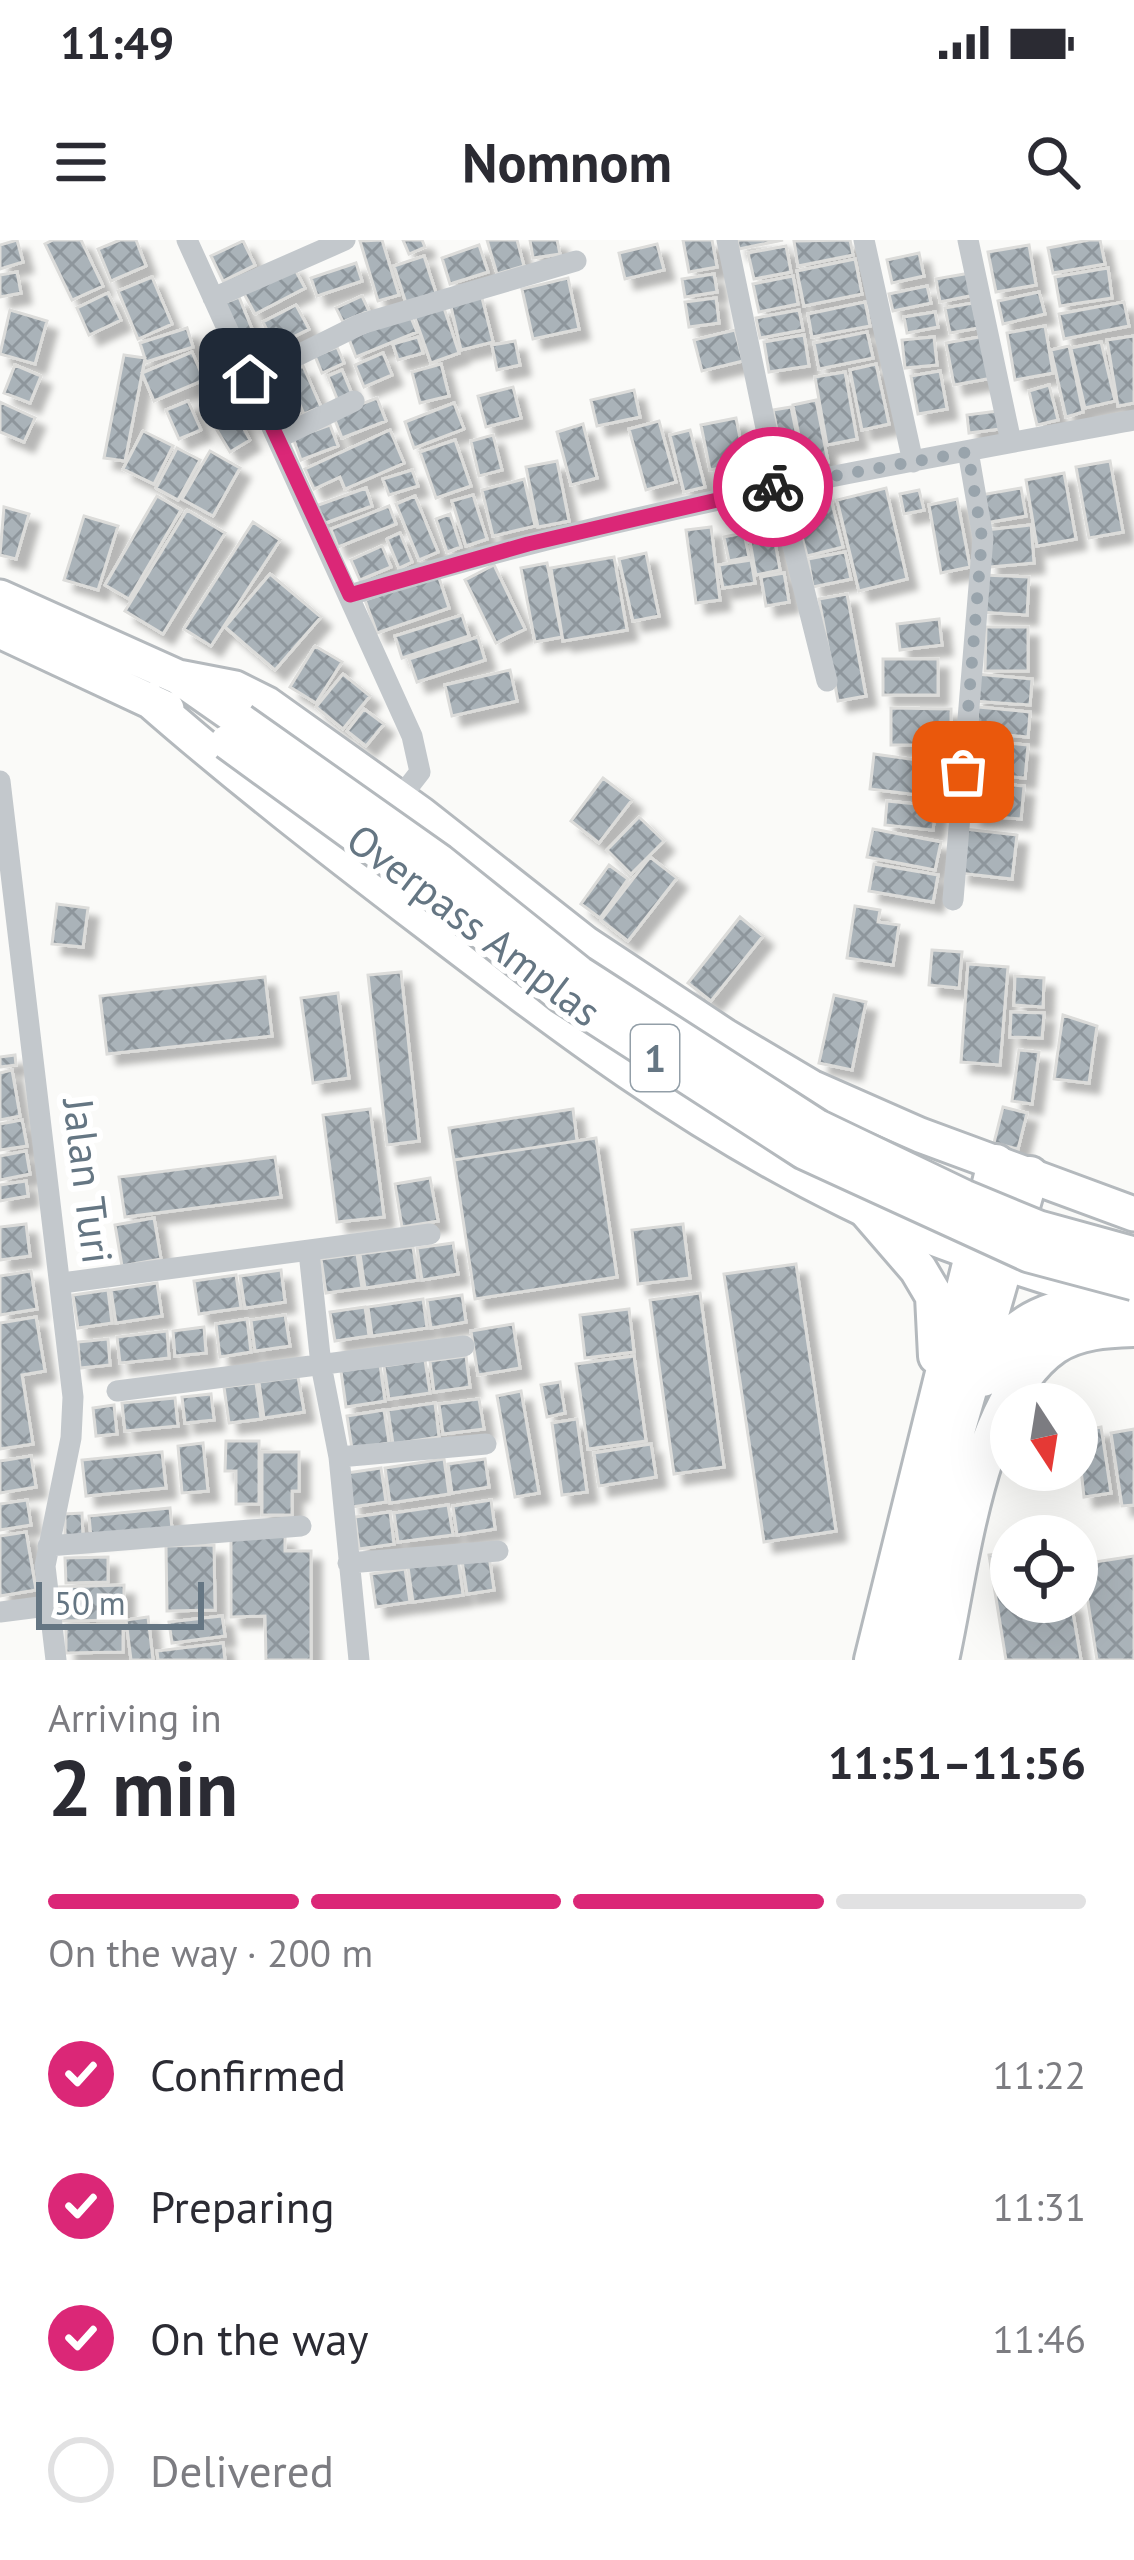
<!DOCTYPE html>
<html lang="en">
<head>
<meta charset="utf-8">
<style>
	:root { --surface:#fff; --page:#f7f7f7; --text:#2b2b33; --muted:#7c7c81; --line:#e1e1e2; --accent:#db2777 }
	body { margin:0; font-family:"PT Sans",sans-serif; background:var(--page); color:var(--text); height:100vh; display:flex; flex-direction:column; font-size:45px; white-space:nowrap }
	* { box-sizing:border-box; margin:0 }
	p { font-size:39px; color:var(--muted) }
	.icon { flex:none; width:66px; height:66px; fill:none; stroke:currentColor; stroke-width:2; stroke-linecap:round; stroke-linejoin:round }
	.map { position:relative; height:1420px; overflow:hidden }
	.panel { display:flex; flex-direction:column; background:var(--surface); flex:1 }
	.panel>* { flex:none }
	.needle { width:78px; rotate:168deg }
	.fabs { position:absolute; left:990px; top:1143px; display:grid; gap:24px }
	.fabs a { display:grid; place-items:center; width:108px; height:108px; border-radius:50%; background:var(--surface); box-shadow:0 12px 48px #0002; font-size:60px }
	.scale { position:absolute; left:36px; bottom:30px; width:168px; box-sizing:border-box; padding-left:12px; border:6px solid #657683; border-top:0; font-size:33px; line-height:42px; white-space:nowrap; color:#657683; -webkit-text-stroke:9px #fff; paint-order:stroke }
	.pin { position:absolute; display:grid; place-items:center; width:102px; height:102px; color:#fff; margin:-51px; border-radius:24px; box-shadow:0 6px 18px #0006 }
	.courier { position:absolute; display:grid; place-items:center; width:120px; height:120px; margin:-60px; border:9px solid #db2777; border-radius:50%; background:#fff; color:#222; box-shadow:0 3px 15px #0007 }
	.overview em { font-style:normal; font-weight:600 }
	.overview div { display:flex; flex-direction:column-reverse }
	.overview { display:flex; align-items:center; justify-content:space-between; height:204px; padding:0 48px }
	h1 { font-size:78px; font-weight:600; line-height:90px }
	.bar { display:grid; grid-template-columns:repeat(4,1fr); gap:18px 12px; align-content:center; height:144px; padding:0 48px }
	.bar i { height:15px; border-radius:9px; background:var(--line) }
	.bar .selected { background:var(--accent) }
	.bar p { grid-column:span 4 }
	ol { padding:0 48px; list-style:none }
	li { display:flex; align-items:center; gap:36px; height:132px }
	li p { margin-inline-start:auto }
	li .icon { padding:12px; border-radius:50%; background:var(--accent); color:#fff; stroke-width:4 }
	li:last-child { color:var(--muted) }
	li i { width:66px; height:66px; border:6px solid var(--line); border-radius:50% }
	.status { display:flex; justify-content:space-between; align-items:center; height:84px; padding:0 60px; background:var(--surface); direction:ltr }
	.status svg { height:33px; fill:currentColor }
	header { display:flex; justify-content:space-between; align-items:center; height:156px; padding:0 48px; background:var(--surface); font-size:54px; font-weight:600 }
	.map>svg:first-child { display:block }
	.building { fill:url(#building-cross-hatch); stroke:#dcdcda; stroke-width:3; filter:url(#shadow) }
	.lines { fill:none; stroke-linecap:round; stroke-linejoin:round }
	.trunk-casing { stroke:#b4b9bd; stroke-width:39 }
	.motorway-casing { stroke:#b4b9bd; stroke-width:42 }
	.minor { stroke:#c3c8cc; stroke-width:21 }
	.trunk { stroke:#fff; stroke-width:33 }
	.motorway { stroke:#fff; stroke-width:36 }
	.trunk-bridge-casing { stroke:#b4b9bd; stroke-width:39; stroke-linecap:butt }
	.trunk-bridge { stroke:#fff; stroke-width:33 }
	.done { stroke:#99a4ac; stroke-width:12; stroke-dasharray:0 21.6 }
	.route { stroke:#db2777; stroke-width:15 }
	.labels { text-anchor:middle; stroke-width:12; stroke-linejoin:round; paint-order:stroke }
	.shield { fill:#fff; stroke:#939fa8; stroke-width:3 }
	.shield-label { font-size:39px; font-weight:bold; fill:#657683 }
	.street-label { font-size:42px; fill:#657683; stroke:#fff }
</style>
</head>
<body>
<div class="status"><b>11:49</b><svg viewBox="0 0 49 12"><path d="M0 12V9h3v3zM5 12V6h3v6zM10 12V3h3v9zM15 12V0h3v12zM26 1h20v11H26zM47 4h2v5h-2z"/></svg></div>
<header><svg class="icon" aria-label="menu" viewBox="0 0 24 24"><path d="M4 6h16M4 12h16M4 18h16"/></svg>Nomnom<svg class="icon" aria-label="search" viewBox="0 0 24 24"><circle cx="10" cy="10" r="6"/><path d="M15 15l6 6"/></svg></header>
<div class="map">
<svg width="1134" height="1420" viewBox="0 0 1134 1420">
	<defs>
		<pattern id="building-cross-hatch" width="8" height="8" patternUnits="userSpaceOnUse" patternTransform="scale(3)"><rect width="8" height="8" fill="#aab3b9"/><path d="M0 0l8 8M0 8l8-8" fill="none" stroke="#8e969c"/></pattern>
		<filter id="shadow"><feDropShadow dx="10" dy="10" stdDeviation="3" flood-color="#0004"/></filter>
	</defs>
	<rect width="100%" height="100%" fill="#fafaf8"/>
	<!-- building -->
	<path class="building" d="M17 0 23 22 0 29V5Z
		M53 0H81L103 46 72 60 45 4Z
		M120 0H136L146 26 111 41 98 9Z
		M382 0 399 55 378 61 360 1Z
		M403 0H422L425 7 409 14Z
		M487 0H517L524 26 497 34Z
		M530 0H557L560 14 533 18Z
		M683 0H712L717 27 689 32Z
		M737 0H783L739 9Z
		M850 0 853 15 798 26 794 1Z
		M1089 0H1100L1105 24 1053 33 1048 8Z
		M243 1 255 25 223 41 211 16Z
		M657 4 664 30 625 39 619 13Z
		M479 5 488 32 450 44 442 18Z
		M1029 5 1036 45 996 52 988 12Z
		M786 6 791 32 754 39 748 13Z
		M919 13 924 36 892 43 887 20Z
		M424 16 436 53 406 63 394 26Z
		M855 19 862 54 804 66 797 31Z
		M356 23 362 41 317 56 311 38Z
		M292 24 305 48 255 74 242 50Z
		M1108 28 1112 58 1060 66 1055 37Z
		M17 32 21 53 0 57V35Z
		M970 33 974 55 940 62 936 39Z
		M714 34 717 52 685 57 682 39Z
		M793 36 798 64 759 72 753 44Z
		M152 37 172 84 138 99 118 51Z
		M568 38 579 89 533 99 522 49Z
		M927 46 931 63 893 71 889 54Z
		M1039 52 1045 74 1003 84 998 61Z
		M108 53 121 80 89 95 77 68Z
		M481 54 493 102 461 110 450 62Z
		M362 56 369 71 343 82 336 68Z
		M239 57 254 94 236 101 221 64Z
		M716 58 719 83 689 87 685 62Z
		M865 62 870 86 812 97 808 74Z
		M1124 62 1129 86 1064 99 1059 74Z
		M973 63 978 88 950 93 945 68Z
		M296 65 309 89 275 106 263 82Z
		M443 65 459 113 431 123 414 75Z
		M10 70 47 81 35 124 0 114Z
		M799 70 803 90 760 98 756 78Z
		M935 72 938 87 907 93 904 77Z
		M409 73 417 92 356 117 349 99Z
		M1045 86 1053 133 1015 140 1007 93Z
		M187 88 193 107 146 122 140 103Z
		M735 90 743 121 702 131 694 100Z
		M867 92 873 118 819 129 814 103Z
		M804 95 809 126 769 132 764 102Z
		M985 96 992 138 954 145 946 103Z
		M1134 96V163L1118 166 1107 100Z
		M418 97 423 113 398 120 393 104Z
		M934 97 937 125 905 128 902 100Z
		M261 100 270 117 250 127 241 111Z
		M515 101 520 125 497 130 492 105Z
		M1101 102 1115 161 1085 168 1071 108Z
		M1069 106 1083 172 1066 177 1051 110Z
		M337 107 344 123 322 133 315 116Z
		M192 112 204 140 154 161 142 133Z
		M383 113 392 135 364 147 355 125Z
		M124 115 145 118 125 221 104 218Z
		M441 124 449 156 420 163 412 132Z
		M876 124 889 184 862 190 850 130Z
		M15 125 41 136 30 163 4 153Z
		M303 126 321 167 304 174 286 133Z
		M342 130 352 154 338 161 328 136Z
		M940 131 947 169 918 174 911 136Z
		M845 132 857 199 827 205 815 137Z
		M283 143 300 175 281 186 264 153Z
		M1049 145 1058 180 1037 185 1029 151Z
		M513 147 521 178 486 187 478 156Z
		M634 150 640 177 597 186 591 160Z
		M377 158 386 181 342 198 333 175Z
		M816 160 828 222 805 226 793 165Z
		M188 161 201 190 179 199 166 170Z
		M0 162 35 178 24 202 0 192Z
		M454 163 464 189 414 208 405 182Z
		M791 167 804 230 786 234 773 170Z
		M998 171 1000 189 969 193 967 175Z
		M238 178 250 200 230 212 217 190Z
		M736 178 745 223 710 230 701 185Z
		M659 181 676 242 646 250 629 189Z
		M583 184 597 238 571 245 557 192Z
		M330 185 338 206 301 220 293 198Z
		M390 190 404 223 345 249 340 237 314 249 305 229Z
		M690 190 705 247 684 252 670 195Z
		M143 191 173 206 154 244 123 229Z
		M493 195 502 230 479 236 471 201Z
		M455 200 471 246 436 258 420 212Z
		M177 208 200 220 178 260 156 248Z
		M210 211 240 228 213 276 182 259Z
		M557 221 569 281 538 287 526 227Z
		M1110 221 1123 292 1089 298 1076 227Z
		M412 230 418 246 389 255 383 239Z
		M1064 233 1076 299 1037 306 1026 240Z
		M524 239 535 286 493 296 482 250Z
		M366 248 372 266 320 285 313 267Z
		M886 248 907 339 859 351 837 260Z
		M1021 248 1026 276 985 283 981 255Z
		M919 250 924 270 904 274 900 254Z
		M829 252 843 307 807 316 793 262Z
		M473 255 487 299 466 306 452 261Z
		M157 256 181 270 129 359 105 345Z
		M415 256 438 312 419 320 396 264Z
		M957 259 970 327 941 333 929 265Z
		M389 266 396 284 338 307 331 289Z
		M4 267 29 274 16 319 0 315Z
		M769 269 780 330 756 335 745 273Z
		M187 270 225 293 163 394 125 371Z
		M450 274 461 307 447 312 436 279Z
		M84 276 118 286 98 350 64 340Z
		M253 282 280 300 211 406 184 389Z
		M1031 285 1034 323 989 327 986 290Z
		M711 287 720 360 696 363 686 290Z
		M400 293 412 322 399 328 387 299Z
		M744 293 749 317 729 321 724 297Z
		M382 306 391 327 360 340 351 320Z
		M845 312 851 339 813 347 808 319Z
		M646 313 659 376 633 381 619 319Z
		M614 317 627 390 563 401 551 328Z
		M751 320 755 343 723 348 719 325Z
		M547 323 562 397 535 402 521 328Z
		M494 325 525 389 496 403 465 340Z
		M784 333 789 362 766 366 761 337Z
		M270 334 321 377 275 430 225 387Z
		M438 335 449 368 377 393 365 360Z
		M983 335 1029 337 1027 375 981 372Z
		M847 354 866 456 838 461 819 359Z
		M462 375 469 396 402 418 395 396Z
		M939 379 942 405 900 410 897 384Z
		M986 387H1028V431H985Z
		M478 397 485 420 417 442 409 419Z
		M315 406 342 422 316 463 290 447Z
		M883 419H938V455H883Z
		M510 430 517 461 452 476 445 445Z
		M343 434 370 456 343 489 316 467Z
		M976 434 1032 439 1030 465 974 461Z
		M978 467 1030 472 1028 497 976 492Z
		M891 468 951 469V505H891Z
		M364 469 384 484 366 506 347 491Z
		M985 501 1028 505 1025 538 981 534Z
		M874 514 939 523 935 557 870 549Z
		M603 538 632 560 599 603 571 581Z
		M975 542 1024 546 1021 579 972 575Z
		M887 561 936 566 933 590 885 585Z
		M639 577 664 601 631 634 607 610Z
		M873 589 941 602 935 630 867 617Z
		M964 589 1017 595 1012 639 959 633Z
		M650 617 677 638 628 701 601 680Z
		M874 624 938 635 933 662 869 651Z
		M609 625 628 639 600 678 581 664Z
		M57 664 88 668 83 707 52 704Z
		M855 666 880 670 878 682 899 685 893 725 847 718Z
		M740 677 763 696 711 761 688 743Z
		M932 710 962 712 959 748 929 745Z
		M968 724 1008 727 1000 825 961 822Z
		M401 732 419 901 387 905 368 735Z
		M1015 736 1044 738 1043 767 1014 765Z
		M265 737 272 796 107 814 100 756Z
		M338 753 349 838 313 843 301 758Z
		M834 755 866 762 852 830 819 823Z
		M1011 772 1044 773 1042 798 1010 797Z
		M1063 775 1097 786 1089 843 1054 839Z
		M1019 810 1039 812 1032 864 1012 861Z
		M15 815 16 825 0 827V817Z
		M12 830 20 876 0 880V833Z
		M1003 867 1027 873 1018 909 994 903Z
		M370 869 384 977 337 982 323 875Z
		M573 869 577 901 454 920 449 888Z
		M22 880 27 906 0 910V884Z
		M596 898 617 1037 475 1059 454 920Z
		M26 911 30 934 0 940V916Z
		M275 917 281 957 125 977 119 937Z
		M430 938 438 981 402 987 395 944Z
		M26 941 28 956 0 961V945Z
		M154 978 161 1019 122 1026 115 985Z
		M26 984 30 1016 0 1020V987Z
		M683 984 690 1038 638 1044 632 990Z
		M453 1003 458 1034 422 1040 417 1008Z
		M413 1007 418 1040 365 1048 360 1014Z
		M357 1014 362 1048 326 1053 321 1019Z
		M796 1024 836 1291 764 1302 724 1034Z
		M281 1030 285 1062 245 1068 240 1036Z
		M31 1031 37 1069 0 1075V1036Z
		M236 1035 241 1068 199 1074 194 1041Z
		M157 1043 162 1076 116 1083 111 1050Z
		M108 1050 112 1083 78 1088 73 1055Z
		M700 1053 724 1227 674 1234 650 1060Z
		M462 1055 466 1082 431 1088 427 1060Z
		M423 1059 427 1088 372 1096 368 1067Z
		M365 1067 369 1096 335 1101 330 1072Z
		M629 1069 634 1112 585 1118 580 1075Z
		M285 1075 290 1106 255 1111 251 1080Z
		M36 1077 45 1131 22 1135 33 1204 0 1209V1083Z
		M247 1079 251 1112 220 1117 216 1084Z
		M513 1084 520 1128 478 1135 471 1091Z
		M204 1087 206 1113 175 1116 173 1091Z
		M167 1091 169 1118 120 1123 117 1097Z
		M108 1099 110 1125 80 1128 78 1102Z
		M466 1116 470 1147 434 1152 430 1121Z
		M634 1116 646 1201 588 1209 576 1124Z
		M425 1120 430 1153 389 1159 384 1126Z
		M380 1125 385 1161 346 1167 341 1131Z
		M298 1137 304 1172 264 1178 259 1142Z
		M560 1142 565 1173 547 1177 541 1145Z
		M256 1143 261 1179 229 1183 224 1147Z
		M521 1151 539 1253 515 1257 497 1156Z
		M211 1154 214 1180 185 1183 182 1157Z
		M175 1158 178 1186 125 1191 122 1163Z
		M479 1159 484 1189 443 1194 439 1164Z
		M435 1163 439 1197 393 1204 388 1170Z
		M114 1165 117 1194 96 1196 93 1168Z
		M384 1170 389 1203 352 1209 347 1176Z
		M577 1179 587 1252 562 1255 552 1183Z
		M1101 1187 1111 1253 1084 1257 1077 1192Z
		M1134 1189V1265L1122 1266 1111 1193Z
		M226 1201H259V1264H236V1231H225Z
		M203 1203 208 1251 182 1253 178 1206Z
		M651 1204 656 1237 599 1246 594 1213Z
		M162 1212 166 1248 86 1256 82 1220Z
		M262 1212H299V1251H292V1275H262Z
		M31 1216 36 1247 0 1253V1221Z
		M444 1219 449 1254 390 1263 385 1228Z
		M485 1219 489 1247 452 1253 448 1224Z
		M381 1228 386 1262 352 1267 347 1233Z
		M27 1260 31 1285 0 1290V1264Z
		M491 1260 495 1289 457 1295 453 1266Z
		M448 1265 453 1295 398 1302 394 1273Z
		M170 1268 172 1289 91 1297 89 1276Z
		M390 1272 394 1304 359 1309 355 1277Z
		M82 1273 83 1299 65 1300V1274Z
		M26 1292 36 1350 0 1356V1296Z
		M285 1296V1311H311V1420H266L265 1376 231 1377V1297Z
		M214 1305 215 1370 167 1371 166 1306Z
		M1011 1312V1362H1071L1081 1420H1006L989 1315Z
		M489 1316 494 1350 467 1354 462 1320Z
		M1134 1316V1420H1097L1082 1324Z
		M108 1317V1342L66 1343 65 1318Z
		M458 1319 463 1355 413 1362 408 1327Z
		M405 1329 410 1362 376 1367 371 1334Z
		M124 1345V1380L59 1381V1347Z
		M222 1376 225 1396 172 1403 169 1382Z
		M148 1377 153 1420H131L126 1380Z
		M123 1384V1412L66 1413V1385Z
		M223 1403 225 1420H158L157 1411Z"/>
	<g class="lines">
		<!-- trunk casing -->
		<g class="trunk-casing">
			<path id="trunk" d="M0 357 178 437 241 481
				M0 391 167 469
				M178 437 235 448 267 464 421 574 585 703 725 796 811 847 920 895 1134 974
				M148 459C237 537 330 609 424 681 562 787 690 884 847 961 934 1004 1029 1031 1120 1060"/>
		</g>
		<!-- motorway casing -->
		<g class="motorway-casing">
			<path id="motorway" d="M867 970 918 1029 934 1056 937 1116
				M983 1138C1012 1074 1057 1066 1121 1060
				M873 1420 996 923
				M906 1420 951 1209 1030 935
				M940 1420C960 1331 976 1160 1054 1106 1078 1090 1107 1089 1134 1088"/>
		</g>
		<!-- minor -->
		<path class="minor" d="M187 0 412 496 420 532 399 559
			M727 0 778 246 827 441
			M864 0 913 222
			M968 0 1011 202
			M213 58 345 0
			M250 139 361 84 576 21
			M278 198 354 161
			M350 355C606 275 870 228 1134 180
			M0 541 73 1157 71 1198 45 1326 56 1420
			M953 660 983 298 968 211
			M309 1012 321 1125 339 1217 359 1420
			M62 1043 430 994
			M117 1151 464 1106
			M339 1217 486 1204
			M48 1306 301 1286
			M348 1323 498 1311
			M0 1372 47 1366"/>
		<!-- trunk -->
		<use href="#trunk" class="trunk"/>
		<!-- motorway -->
		<use href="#motorway" class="motorway"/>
		<!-- trunk-bridge casing -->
		<g class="trunk-bridge-casing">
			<path id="trunk-bridge" d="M241 481 439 621 579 733 818 887 964 957 1039 988 1134 1014
				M227 502 421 643 561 755 804 912 1029 1015 1134 1043"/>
		</g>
		<!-- trunk-bridge -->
		<use href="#trunk-bridge" class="trunk-bridge"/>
	</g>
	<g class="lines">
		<!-- done -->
		<path class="done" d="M773 247 968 212 982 298 963 532"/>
		<!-- route -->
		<path class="route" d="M250 139 350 355 528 304 773 247"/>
	</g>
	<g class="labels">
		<!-- shield labels -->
		<rect class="shield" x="631" y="785" width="48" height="66" rx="9"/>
		<g class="shield-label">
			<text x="655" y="832">1</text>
		</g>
		<!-- street labels -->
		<g class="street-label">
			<text transform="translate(474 685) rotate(37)" y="15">Overpass Amplas</text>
			<text transform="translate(88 941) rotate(83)" y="15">Jalan Turi</text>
		</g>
	</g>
</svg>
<div class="fabs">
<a><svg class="needle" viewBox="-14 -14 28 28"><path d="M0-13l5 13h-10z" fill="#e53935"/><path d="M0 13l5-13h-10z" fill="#7c7c81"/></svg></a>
<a><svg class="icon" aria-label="locate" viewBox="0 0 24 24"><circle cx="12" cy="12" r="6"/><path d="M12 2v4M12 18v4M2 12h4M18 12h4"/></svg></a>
</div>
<div class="scale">50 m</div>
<div class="pin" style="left:963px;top:532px;background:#ea580c"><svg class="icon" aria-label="bag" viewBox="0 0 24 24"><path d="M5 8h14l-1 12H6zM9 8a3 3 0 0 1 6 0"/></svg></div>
<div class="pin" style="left:250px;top:139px;background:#1f2937"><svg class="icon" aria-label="home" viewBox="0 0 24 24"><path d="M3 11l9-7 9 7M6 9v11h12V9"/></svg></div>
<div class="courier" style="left:773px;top:247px"><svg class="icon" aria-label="bike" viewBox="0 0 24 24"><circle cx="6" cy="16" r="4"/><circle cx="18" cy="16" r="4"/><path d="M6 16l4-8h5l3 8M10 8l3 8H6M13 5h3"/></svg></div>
</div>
<section class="panel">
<div class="overview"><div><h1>2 min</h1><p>Arriving in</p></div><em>11:51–11:56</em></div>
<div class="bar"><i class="selected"></i><i class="selected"></i><i class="selected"></i><i></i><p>On the way · 200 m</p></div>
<ol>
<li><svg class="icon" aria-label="check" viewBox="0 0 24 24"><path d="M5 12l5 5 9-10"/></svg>Confirmed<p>11:22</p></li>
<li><svg class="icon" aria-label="check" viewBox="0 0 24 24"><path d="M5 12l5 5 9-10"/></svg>Preparing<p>11:31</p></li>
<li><svg class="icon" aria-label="check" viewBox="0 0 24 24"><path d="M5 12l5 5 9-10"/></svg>On the way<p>11:46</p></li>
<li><i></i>Delivered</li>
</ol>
</section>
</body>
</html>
